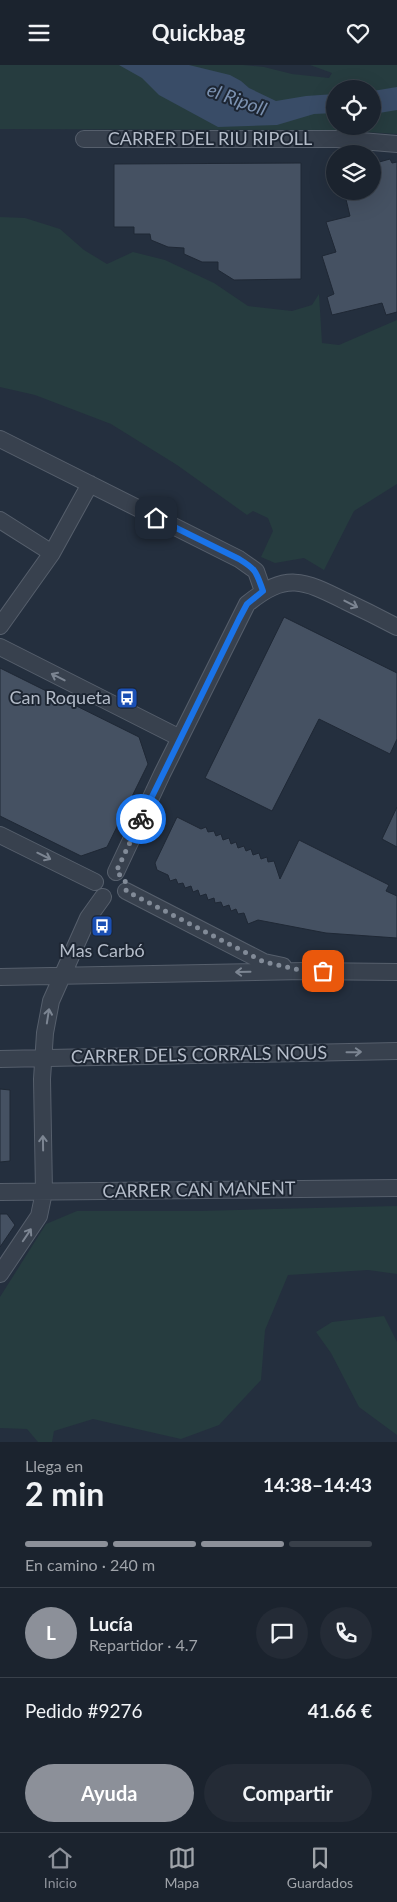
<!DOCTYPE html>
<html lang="es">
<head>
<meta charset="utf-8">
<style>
	:root { --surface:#1b232e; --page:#242b36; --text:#f1f3f6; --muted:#a0a4aa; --line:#39404a; --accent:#8c9099 }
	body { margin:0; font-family:Lato,sans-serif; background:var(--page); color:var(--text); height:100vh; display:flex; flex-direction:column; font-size:19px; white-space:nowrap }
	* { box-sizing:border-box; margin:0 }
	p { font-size:16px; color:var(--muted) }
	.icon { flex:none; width:28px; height:28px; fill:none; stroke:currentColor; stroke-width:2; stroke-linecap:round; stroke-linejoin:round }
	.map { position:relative; height:1377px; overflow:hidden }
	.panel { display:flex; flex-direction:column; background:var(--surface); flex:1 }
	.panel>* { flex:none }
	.controls { position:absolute; left:326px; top:15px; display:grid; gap:10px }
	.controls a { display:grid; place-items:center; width:55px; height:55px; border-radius:50%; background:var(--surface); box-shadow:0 5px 20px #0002,0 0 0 1px var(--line); font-size:25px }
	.pin { position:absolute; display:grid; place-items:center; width:42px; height:42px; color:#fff; margin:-21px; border-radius:10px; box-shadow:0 2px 8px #0006 }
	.courier { position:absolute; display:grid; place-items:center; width:50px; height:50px; margin:-25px; border:4px solid #1a73e8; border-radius:50%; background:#fff; color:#222; box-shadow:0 1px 6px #0007 }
	.summary em { font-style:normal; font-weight:700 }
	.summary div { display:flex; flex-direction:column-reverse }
	.summary { display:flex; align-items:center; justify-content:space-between; height:85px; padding:0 25px }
	h1 { font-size:32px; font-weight:700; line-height:38px }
	.bar { display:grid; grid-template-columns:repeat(4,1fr); gap:8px 5px; align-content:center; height:60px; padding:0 25px }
	.bar i { height:6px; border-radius:4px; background:var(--line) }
	.bar .current { background:var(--accent) }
	.bar p { grid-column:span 4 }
	.line { display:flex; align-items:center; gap:12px; padding:0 25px; border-top:1px solid var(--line) }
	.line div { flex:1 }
	.round { display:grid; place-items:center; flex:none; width:52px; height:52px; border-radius:26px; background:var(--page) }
	.action { display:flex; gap:10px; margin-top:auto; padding:10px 25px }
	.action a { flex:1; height:58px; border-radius:30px; background:var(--accent); color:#fff; font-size:20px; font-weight:700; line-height:58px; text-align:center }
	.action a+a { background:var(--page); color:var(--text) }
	header { display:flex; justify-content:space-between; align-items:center; height:65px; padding:0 25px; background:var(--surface); font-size:22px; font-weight:700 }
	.menu { display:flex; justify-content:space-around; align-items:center; height:70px; border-top:1px solid var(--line); background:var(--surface); font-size:14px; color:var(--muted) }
	.menu a { display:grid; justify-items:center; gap:2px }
	.menu .current { color:var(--accent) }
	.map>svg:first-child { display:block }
	.green { fill:#263c3f; fill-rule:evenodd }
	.water { fill:#394c67 }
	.building { fill:#455162; stroke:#1f2835 }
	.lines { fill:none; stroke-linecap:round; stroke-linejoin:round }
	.minor-casing { stroke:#565f6c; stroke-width:18 }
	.minor { stroke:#38414e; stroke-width:16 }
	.oneway { stroke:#7c8592 }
	.done { stroke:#828b98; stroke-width:5; stroke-dasharray:0 9 }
	.route { stroke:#1a73e8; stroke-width:6 }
	.labels { text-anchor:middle; stroke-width:4; stroke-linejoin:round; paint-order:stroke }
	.street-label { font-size:18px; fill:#b4bcc9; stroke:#1d2633 }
	.poi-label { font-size:18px; fill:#b4bcc9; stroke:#1d2633; text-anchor:end }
	.water-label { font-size:19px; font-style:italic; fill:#7c92b1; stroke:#1d2633 }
</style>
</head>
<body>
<header><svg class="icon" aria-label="menu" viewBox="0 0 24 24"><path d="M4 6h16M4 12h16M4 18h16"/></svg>Quickbag<svg class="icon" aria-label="heart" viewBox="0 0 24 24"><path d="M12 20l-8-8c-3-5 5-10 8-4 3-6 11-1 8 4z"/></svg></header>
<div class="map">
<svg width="397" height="1377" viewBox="0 0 397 1377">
	<rect width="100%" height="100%" fill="#242f3e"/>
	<!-- green -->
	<path class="green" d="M0 0H243L264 2 292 9 329 13 332 8 310 0H397V69L337 65 0 64ZM335 24H372V61H335Z
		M0 152 25 153 60 164 84 185 107 199 133 187 165 195 214 218 248 241 292 246 312 240 319 229 322 278 339 280 397 255V419L354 446 324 505 304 493 275 498 261 492 273 466 268 453 253 446 247 450 177 400 111 359 35 330 0 322Z
		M397 1141V1209L368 1205 288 1210 265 1265 261 1315 219 1360 181 1374 93 1354 54 1366 52 1377H38L27 1364 0 1363V1232L46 1159 77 1146H199Z
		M384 1251 397 1277V1370L359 1342 331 1288 316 1267 332 1257Z"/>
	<!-- water -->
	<path class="water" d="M119 0H189L230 10 241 16 249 23 276 36 306 31 335 29V48L314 49 277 60 218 62 159 30 142 13Z
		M397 22V45L373 49V26Z"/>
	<!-- building -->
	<path class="building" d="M390 94 392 98 397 97V247L386 250 382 238 332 250 327 232 334 229 322 191 336 187 326 157 350 151 344 126H372V99Z
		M301 98V214L234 215 218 205V197H202L184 189V183L168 182 151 175 150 169H134V162H114V99Z
		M284 552 397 608V674L390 689 319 654 272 746 205 713Z
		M0 603 139 672 148 699 107 782 81 791 0 751Z
		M397 742V782L382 774Z
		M177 752 201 764 206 762 208 767 214 766 216 771 221 769 223 775 229 773 231 779 236 777 238 783 244 781 246 786 251 784 253 790 259 788 261 794 267 792 268 797 274 796 280 814 299 775 389 820 386 826 397 831V873L326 868 258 855 248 859 244 848 238 849 236 844 231 846 229 840 223 842 221 837 215 838 214 833 208 835 206 829 200 831 198 825 193 827 191 821 185 823 183 818 178 819 176 814 170 816 168 810 157 805 155 798Z
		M0 1024 10 1025V1096L0 1097Z
		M0 1149H7L15 1160 0 1182Z"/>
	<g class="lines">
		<!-- minor casing -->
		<g class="minor-casing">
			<path id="minor" d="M84 74H337L397 79
				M0 374 239 494 256 506 263 526
				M0 455 52 488
				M0 561 52 488 90 419
				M0 582 180 673
				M0 770 95 817
				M116 807 162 709 247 539C286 507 303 515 345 536 362 544 380 553 397 562
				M126 826 264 897 283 901
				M0 912 304 906 397 907
				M0 994 397 986
				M0 1127 397 1123
				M0 1209 39 1151 44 1127 42 1014 45 968 51 936 88 853 103 832"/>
		</g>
		<!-- minor -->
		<use href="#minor" class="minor"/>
	</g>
	<!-- one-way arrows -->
	<defs><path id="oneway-shaft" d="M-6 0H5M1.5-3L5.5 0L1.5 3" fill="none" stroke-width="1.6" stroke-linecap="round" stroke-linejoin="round" transform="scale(1.25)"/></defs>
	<g class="oneway">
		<use href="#oneway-shaft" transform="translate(351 539) rotate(27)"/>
		<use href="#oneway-shaft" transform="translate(58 612) rotate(-153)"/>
		<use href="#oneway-shaft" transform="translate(44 791) rotate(26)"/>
		<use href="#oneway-shaft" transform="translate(243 907) rotate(179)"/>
		<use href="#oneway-shaft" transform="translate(48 951) rotate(-81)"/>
		<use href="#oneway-shaft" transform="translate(354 987) rotate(-1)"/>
		<use href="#oneway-shaft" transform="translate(43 1078) rotate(-91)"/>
		<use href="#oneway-shaft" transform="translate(27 1170) rotate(-56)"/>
	</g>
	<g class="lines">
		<!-- done -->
		<path class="done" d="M141 754 116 807C123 812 128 817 126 826L264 897 304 906H323"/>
		<!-- route -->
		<path class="route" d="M141 754 239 554 247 539 263 526C256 507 257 505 239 494L156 453"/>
	</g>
	<!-- icons -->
	<defs>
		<g id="bus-square" transform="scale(1.125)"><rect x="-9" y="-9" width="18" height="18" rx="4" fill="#1a4fb4" stroke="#1d2633"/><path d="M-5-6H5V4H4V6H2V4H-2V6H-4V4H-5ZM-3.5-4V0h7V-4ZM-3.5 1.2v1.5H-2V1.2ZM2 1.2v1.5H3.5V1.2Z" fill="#fff"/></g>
	</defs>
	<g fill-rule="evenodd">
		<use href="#bus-square" x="127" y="633"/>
		<use href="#bus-square" x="102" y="861"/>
	</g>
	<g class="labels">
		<!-- street labels -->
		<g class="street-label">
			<text x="210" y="80">CARRER DEL RIU RIPOLL</text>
			<text transform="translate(199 990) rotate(-1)" y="6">CARRER DELS CORRALS NOUS</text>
			<text transform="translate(199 1125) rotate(-1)" y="6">CARRER CAN MANENT</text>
		</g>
		<!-- poi labels -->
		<g class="poi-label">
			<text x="111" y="639">Can Roqueta</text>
			<text x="102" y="892" text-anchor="middle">Mas Carbó</text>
		</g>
		<!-- water labels -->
		<g class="water-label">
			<text transform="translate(237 34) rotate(20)" y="7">el Ripoll</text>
		</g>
	</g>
</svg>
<div class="controls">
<a><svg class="icon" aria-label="locate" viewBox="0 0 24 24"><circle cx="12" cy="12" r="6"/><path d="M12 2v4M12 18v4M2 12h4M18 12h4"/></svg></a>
<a><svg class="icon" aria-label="layers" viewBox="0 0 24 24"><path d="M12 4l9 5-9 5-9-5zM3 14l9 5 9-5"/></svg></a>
</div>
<div class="pin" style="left:323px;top:906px;background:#ea580c"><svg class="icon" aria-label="bag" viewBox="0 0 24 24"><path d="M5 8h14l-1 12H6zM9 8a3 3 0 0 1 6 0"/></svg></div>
<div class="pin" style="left:156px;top:453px;background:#1f2937"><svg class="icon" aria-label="home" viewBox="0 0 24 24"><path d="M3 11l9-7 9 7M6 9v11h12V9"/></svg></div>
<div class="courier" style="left:141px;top:754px"><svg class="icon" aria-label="bike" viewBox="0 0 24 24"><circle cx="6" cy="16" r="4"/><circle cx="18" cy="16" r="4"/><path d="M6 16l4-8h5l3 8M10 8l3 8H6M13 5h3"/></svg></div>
</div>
<section class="panel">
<div class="summary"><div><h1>2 min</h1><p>Llega en</p></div><em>14:38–14:43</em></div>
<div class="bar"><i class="current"></i><i class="current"></i><i class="current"></i><i></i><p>En camino · 240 m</p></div>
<div class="line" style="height:90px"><b class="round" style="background:var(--accent);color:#fff">L</b><div><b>Lucía</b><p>Repartidor · 4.7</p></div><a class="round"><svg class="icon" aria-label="chat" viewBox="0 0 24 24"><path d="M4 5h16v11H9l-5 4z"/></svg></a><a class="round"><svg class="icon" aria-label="phone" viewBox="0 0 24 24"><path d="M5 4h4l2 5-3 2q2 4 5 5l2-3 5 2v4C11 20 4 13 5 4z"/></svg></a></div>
<div class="line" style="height:65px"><div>Pedido #9276</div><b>41.66 €</b></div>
<div class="action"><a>Ayuda</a><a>Compartir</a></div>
</section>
<nav class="menu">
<a class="current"><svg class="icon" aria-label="home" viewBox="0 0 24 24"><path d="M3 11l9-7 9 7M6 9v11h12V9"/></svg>Inicio</a>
<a><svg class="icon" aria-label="map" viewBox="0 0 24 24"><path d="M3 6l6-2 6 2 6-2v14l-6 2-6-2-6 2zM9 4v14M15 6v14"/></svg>Mapa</a>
<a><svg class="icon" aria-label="saved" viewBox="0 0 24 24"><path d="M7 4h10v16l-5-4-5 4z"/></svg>Guardados</a>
</nav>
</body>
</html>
